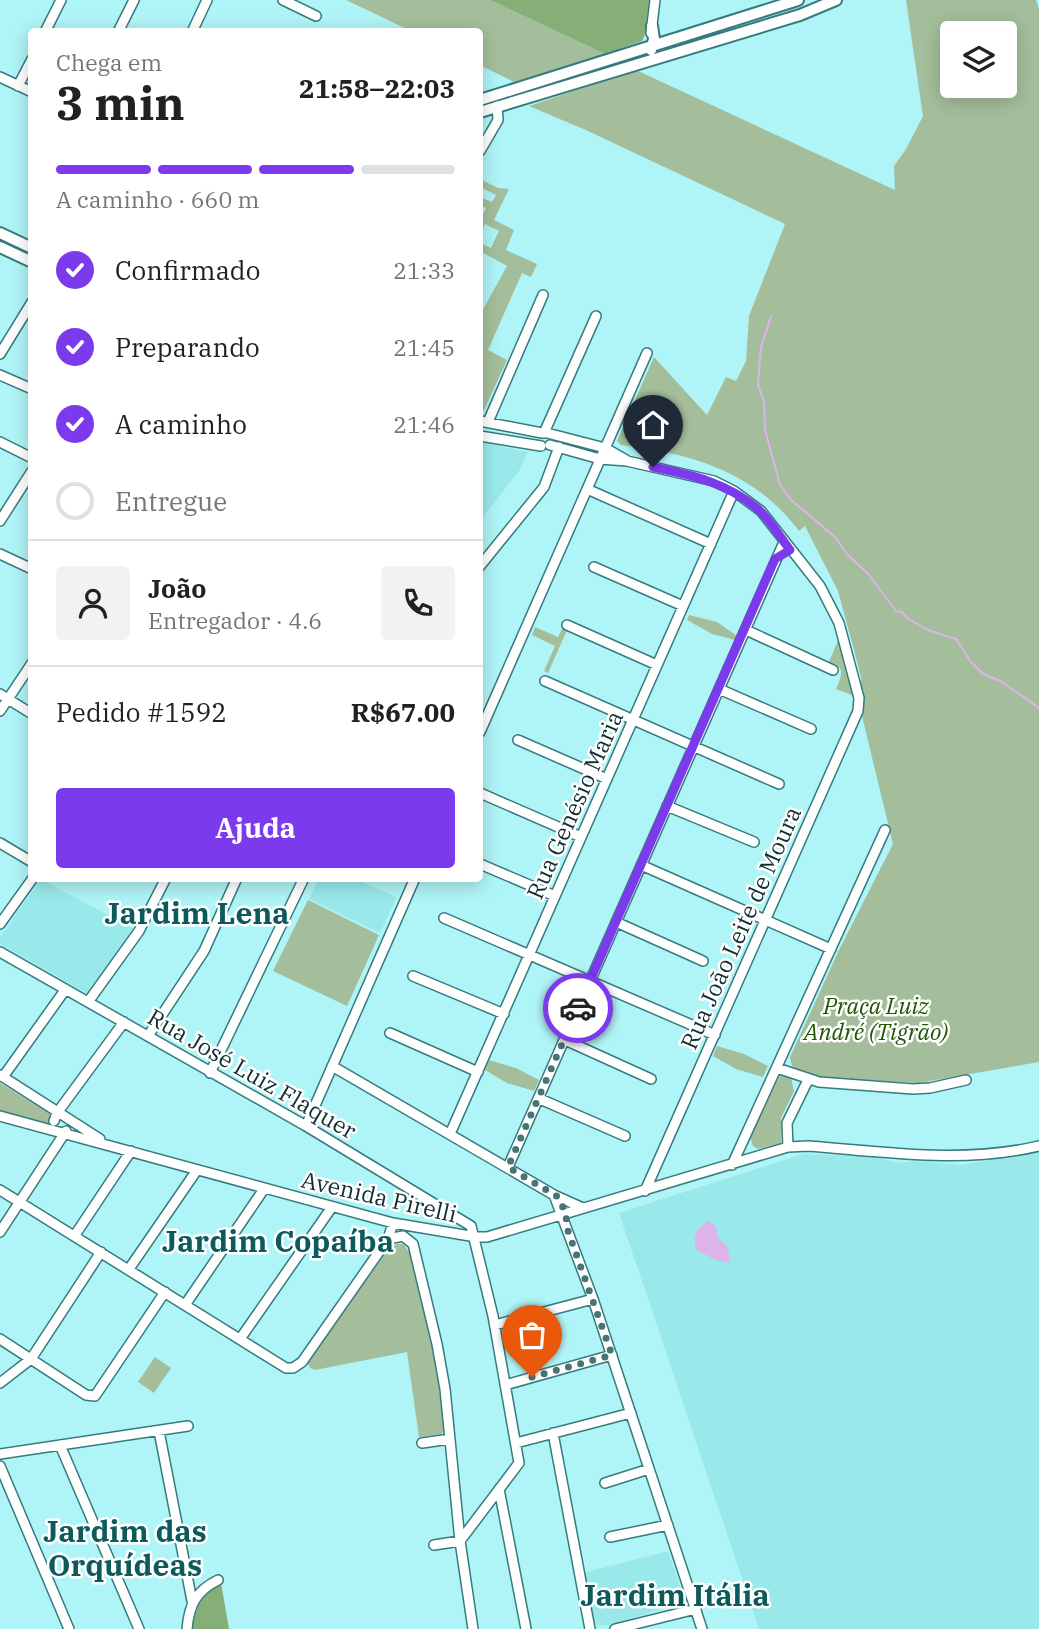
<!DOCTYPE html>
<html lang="pt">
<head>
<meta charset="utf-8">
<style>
	:root { --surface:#fff; --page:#f2f2f2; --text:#202124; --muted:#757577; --line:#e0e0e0; --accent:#7c3aed }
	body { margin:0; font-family:"IBM Plex Serif",serif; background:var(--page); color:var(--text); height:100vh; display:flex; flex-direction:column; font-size:26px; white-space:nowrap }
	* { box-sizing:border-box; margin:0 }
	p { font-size:23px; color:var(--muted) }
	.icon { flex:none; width:38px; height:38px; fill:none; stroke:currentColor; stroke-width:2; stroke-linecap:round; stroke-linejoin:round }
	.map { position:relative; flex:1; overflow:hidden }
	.panel { position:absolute; left:28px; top:28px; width:455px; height:854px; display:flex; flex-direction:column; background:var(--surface); border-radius:7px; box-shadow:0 4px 18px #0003 }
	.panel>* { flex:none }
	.controls { position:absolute; left:940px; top:21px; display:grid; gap:14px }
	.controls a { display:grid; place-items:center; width:77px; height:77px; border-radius:7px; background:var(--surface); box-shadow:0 4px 18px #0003; font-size:35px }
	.pin { position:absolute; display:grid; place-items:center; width:60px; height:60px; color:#fff; margin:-72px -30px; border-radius:50% 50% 50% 0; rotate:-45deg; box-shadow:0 0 7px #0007 }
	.pin .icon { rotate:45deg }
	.courier { position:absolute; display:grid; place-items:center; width:70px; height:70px; margin:-35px; border:5px solid #7c3aed; border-radius:50%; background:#fff; color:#222; box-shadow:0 2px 9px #0007 }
	.head em { font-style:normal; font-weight:700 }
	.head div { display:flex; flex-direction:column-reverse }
	.head { display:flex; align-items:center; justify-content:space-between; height:119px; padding:0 28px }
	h1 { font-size:46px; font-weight:700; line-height:52px }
	.bar { display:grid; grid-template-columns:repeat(4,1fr); gap:10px 7px; align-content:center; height:84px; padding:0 28px }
	.bar i { height:9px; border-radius:5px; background:var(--line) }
	.bar .active { background:var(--accent) }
	.bar p { grid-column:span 4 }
	.line { display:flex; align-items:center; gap:18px; padding:0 28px; border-top:2px solid var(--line) }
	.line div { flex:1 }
	.round { display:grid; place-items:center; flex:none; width:74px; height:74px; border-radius:7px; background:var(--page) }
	ol { padding:0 28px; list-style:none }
	li { display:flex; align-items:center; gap:21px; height:77px }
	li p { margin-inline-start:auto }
	li .icon { padding:7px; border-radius:50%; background:var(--accent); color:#fff; stroke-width:4 }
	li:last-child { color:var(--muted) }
	li i { width:38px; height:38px; border:4px solid var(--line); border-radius:50% }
	.action { display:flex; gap:14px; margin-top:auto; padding:14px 28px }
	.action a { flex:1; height:80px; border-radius:7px; background:var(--accent); color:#fff; font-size:28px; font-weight:700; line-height:80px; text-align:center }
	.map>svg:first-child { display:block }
	.built { fill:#99e9eb }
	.green { fill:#a4be9b; fill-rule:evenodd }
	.forest { fill:#86af78 }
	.water { fill:#ddb3eb }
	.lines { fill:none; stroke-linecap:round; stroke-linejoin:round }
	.stream { stroke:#ddb3eb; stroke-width:2 }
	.minor-casing { stroke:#367b7d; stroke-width:12 }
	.major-casing { stroke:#367b7d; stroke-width:14 }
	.minor { stroke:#fff; stroke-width:9 }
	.major { stroke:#fff; stroke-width:10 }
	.done { stroke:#497475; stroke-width:7; stroke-dasharray:0 12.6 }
	.route { stroke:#7c3aed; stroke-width:9 }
	.labels { text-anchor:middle; stroke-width:5; stroke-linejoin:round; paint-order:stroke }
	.street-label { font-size:23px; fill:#122f30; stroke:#fff }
	.park-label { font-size:23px; font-style:italic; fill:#215505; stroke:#fff }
	.district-label { font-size:30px; font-weight:bold; fill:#0d5a5d; stroke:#fff }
</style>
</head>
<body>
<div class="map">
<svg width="1039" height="1629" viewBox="0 0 1039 1629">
	<rect width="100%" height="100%" fill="#aff4f6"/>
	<!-- built -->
	<path class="built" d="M480 442 528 452 519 471 480 521Z
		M319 878 356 879 397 897 380 933 309 899Z
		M41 879 134 929 88 994 0 944V937Z
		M1039 1151V1629H759L619 1213 803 1154 875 1157 897 1163 916 1161 962 1165Z
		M668 1551 683 1594 680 1604 604 1626 594 1623 591 1619 583 1573Z"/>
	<!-- green -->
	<path class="green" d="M346 0H490L605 54 514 82 480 65V32L411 31Z
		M906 0H1036L1039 9V1062L918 1083 817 1077 802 1073 792 1066 790 1057 839 950 893 844 862 716 861 677 854 650 838 591 805 526 799 531C755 472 691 453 621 445L617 441 654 357 707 415 726 377 736 381 746 361 749 316 785 224 588 131 529 106 636 70 895 190 894 166 906 149 923 116ZM952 33H1004V86H952Z
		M480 179 498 188 509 189 494 220 514 230 506 250 537 264 531 277 522 273 488 350 507 360 484 410 480 413V315L507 266 480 251V243L491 248 499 231 485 224 480 235V221L486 208 480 205V197L492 202 496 195 480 187Z
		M689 615 717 622 737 636 735 640 712 634 687 620Z
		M535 627 558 637 562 629 567 630 548 673 544 671 555 646 532 635Z
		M839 638 854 696 836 689C842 676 846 666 829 662Z
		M308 900 379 935 347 1006 273 971Z
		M717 1046 744 1054 768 1066 763 1077 736 1069 713 1056Z
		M489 1060 516 1068 539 1080 534 1091 507 1083 485 1070Z
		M780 1075 791 1078 794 1091 781 1118V1143L758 1149 753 1146 750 1136Z
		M0 1083 51 1114 48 1124 0 1111Z
		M397 1244H403L409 1252 433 1347 445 1430 441 1434 419 1437 407 1352 315 1370 310 1368 308 1364 312 1355 388 1250Z
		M155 1357 171 1368 154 1393 138 1382Z"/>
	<!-- forest -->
	<path class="forest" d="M490 0H649L645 35 642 41 605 54Z
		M221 1583 229 1629H192C196 1608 201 1594 221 1583Z"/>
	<!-- water -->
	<path class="water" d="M708 1221 716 1226 718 1238 728 1247 730 1263 714 1259 696 1250C692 1236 696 1228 708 1221Z"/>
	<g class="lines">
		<!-- stream -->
		<path class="stream" d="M771 316 761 347 758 385 764 401 765 430 780 485 790 499 835 537 847 554 869 575 896 611 902 612 907 618 928 630 956 639 971 662 983 674 1002 682 1039 708"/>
		<!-- minor casing -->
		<g class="minor-casing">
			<path id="minor" d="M283 0 316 16
				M45 32 61 0
				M118 32 134 0
				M192 32 207 0
				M651 33 655 0
				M0 77 32 92
				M18 86 32 59
				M480 151 498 120 497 106
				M0 354 32 302
				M0 375 32 389
				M480 421 542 433
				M488 422 543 295
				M544 433 596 316
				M547 433 605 448 626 460
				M480 436 541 446
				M0 442 32 458
				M550 445 600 459 627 461 714 481 734 491 761 511 820 586 839 623 859 698 858 711 645 1191
				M587 489 711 544
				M0 521 32 471
				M0 554 32 569
				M480 566 544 487 559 447
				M594 567 683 606
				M567 625 657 665
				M746 630 833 670
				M545 681 779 784
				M719 689 811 729
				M0 694 32 714
				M0 711 32 663
				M480 732 647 353
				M518 740 607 779
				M480 793 581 837
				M667 806 754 842
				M0 843 32 862
				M480 864 555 896
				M641 865 831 949
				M444 918 715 1035
				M616 922 703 961
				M0 924 33 878
				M0 952 306 1126 471 1226 493 1316 519 1463 460 1541 434 1545
				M413 976 504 1014
				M88 1002 139 931 166 878
				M390 1033 478 1072
				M148 1036 204 951 237 878
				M565 1040 651 1079
				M332 1066 554 1195 583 1208
				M777 1068 819 1082 913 1089 930 1088 966 1080
				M210 1073 304 878
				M0 1075 100 1139
				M3 1077 65 990
				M540 1099 625 1136
				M0 1116 393 1223 476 1237H487L788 1147 808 1146C885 1152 963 1164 1039 1146
				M54 1121 57 1113 124 1022
				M306 1126 415 878
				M450 1134 734 491
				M788 1147 787 1123 808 1080
				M732 1165 885 830
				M508 1167 784 542
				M0 1190 286 1368H293L302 1362 388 1239 393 1223
				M554 1195 593 1299 702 1629
				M0 1232 66 1131
				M75 1235 131 1151
				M388 1239 403 1236 413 1244 437 1344 445 1389 460 1541 473 1629
				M129 1269 197 1170
				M185 1305 264 1189
				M495 1325 593 1299
				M0 1339 86 1395 95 1396 165 1292
				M240 1339 332 1207
				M0 1383 31 1359 101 1252
				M505 1385 612 1355
				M159 1431 192 1601
				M553 1433 590 1629
				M422 1443 450 1439
				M516 1443 631 1413
				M60 1445 139 1629
				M0 1454 188 1426
				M0 1466 69 1629
				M605 1483 649 1469
				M499 1489 526 1629
				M610 1537 668 1525
				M187 1629C189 1605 196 1591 218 1580
				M615 1629 696 1609"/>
		</g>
		<!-- major casing -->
		<g class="major-casing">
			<path id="major" d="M651 50 654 39 652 26
				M480 100 798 0
				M480 112 800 15 836 0
				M0 233 32 248
				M0 247 32 262"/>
		</g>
		<!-- minor -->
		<use href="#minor" class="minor"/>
		<!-- major -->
		<use href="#major" class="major"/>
	</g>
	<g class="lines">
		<!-- done -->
		<path class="done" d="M532 1377 612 1355 568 1231C567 1218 564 1208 558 1197L508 1167 578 1008"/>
		<!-- route -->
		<path class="route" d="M578 1008 775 559 790 550C780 537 771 521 759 510 728 483 692 475 653 467"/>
	</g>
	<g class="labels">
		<!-- street labels -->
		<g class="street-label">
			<text transform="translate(575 805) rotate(-66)" y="8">Rua Genésio Maria</text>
			<text transform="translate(741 928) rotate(-66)" y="8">Rua João Leite de Moura</text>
			<text transform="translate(252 1074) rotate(30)" y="8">Rua José Luiz Flaquer</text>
			<text transform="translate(379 1197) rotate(13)" y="8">Avenida Pirelli</text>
		</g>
		<!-- park labels -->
		<g class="park-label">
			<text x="876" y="1014">Praça Luiz<tspan x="876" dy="26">André (Tigrão)</tspan></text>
		</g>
		<!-- district labels -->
		<g class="district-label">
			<text x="197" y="924">Jardim Lena</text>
			<text x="278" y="1252">Jardim Copaíba</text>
			<text x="125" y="1542">Jardim das<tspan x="125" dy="34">Orquídeas</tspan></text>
			<text x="675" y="1606">Jardim Itália</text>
		</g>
	</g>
</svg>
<div class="controls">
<a><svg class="icon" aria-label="layers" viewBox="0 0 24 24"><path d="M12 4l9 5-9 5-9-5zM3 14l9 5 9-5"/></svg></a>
</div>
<div class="pin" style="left:532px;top:1377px;background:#ea580c"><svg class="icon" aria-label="bag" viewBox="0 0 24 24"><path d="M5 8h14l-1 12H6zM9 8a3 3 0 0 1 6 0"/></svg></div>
<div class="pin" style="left:653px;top:467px;background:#1f2937"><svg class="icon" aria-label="home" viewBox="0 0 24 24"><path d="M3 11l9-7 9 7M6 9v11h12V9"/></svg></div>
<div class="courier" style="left:578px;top:1008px"><svg class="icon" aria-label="car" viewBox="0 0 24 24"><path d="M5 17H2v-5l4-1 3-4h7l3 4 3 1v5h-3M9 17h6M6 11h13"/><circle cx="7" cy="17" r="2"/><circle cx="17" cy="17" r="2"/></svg></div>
<section class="panel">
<div class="head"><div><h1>3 min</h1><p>Chega em</p></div><em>21:58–22:03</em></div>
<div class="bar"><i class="active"></i><i class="active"></i><i class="active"></i><i></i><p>A caminho · 660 m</p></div>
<ol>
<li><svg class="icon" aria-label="check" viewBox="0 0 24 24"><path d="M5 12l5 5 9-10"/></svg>Confirmado<p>21:33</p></li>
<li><svg class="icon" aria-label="check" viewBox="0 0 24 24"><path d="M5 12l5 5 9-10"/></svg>Preparando<p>21:45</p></li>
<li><svg class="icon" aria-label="check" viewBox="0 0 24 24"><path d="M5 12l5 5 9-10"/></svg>A caminho<p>21:46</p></li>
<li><i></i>Entregue</li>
</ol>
<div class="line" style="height:126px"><a class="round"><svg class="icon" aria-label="person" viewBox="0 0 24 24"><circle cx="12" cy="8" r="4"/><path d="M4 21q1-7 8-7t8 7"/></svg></a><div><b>João</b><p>Entregador · 4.6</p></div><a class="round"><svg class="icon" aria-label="phone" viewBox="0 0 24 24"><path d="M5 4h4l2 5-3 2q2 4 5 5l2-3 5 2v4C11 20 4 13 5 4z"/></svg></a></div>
<div class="line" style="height:91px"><div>Pedido #1592</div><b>R$67.00</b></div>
<div class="action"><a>Ajuda</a></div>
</section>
</div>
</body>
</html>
